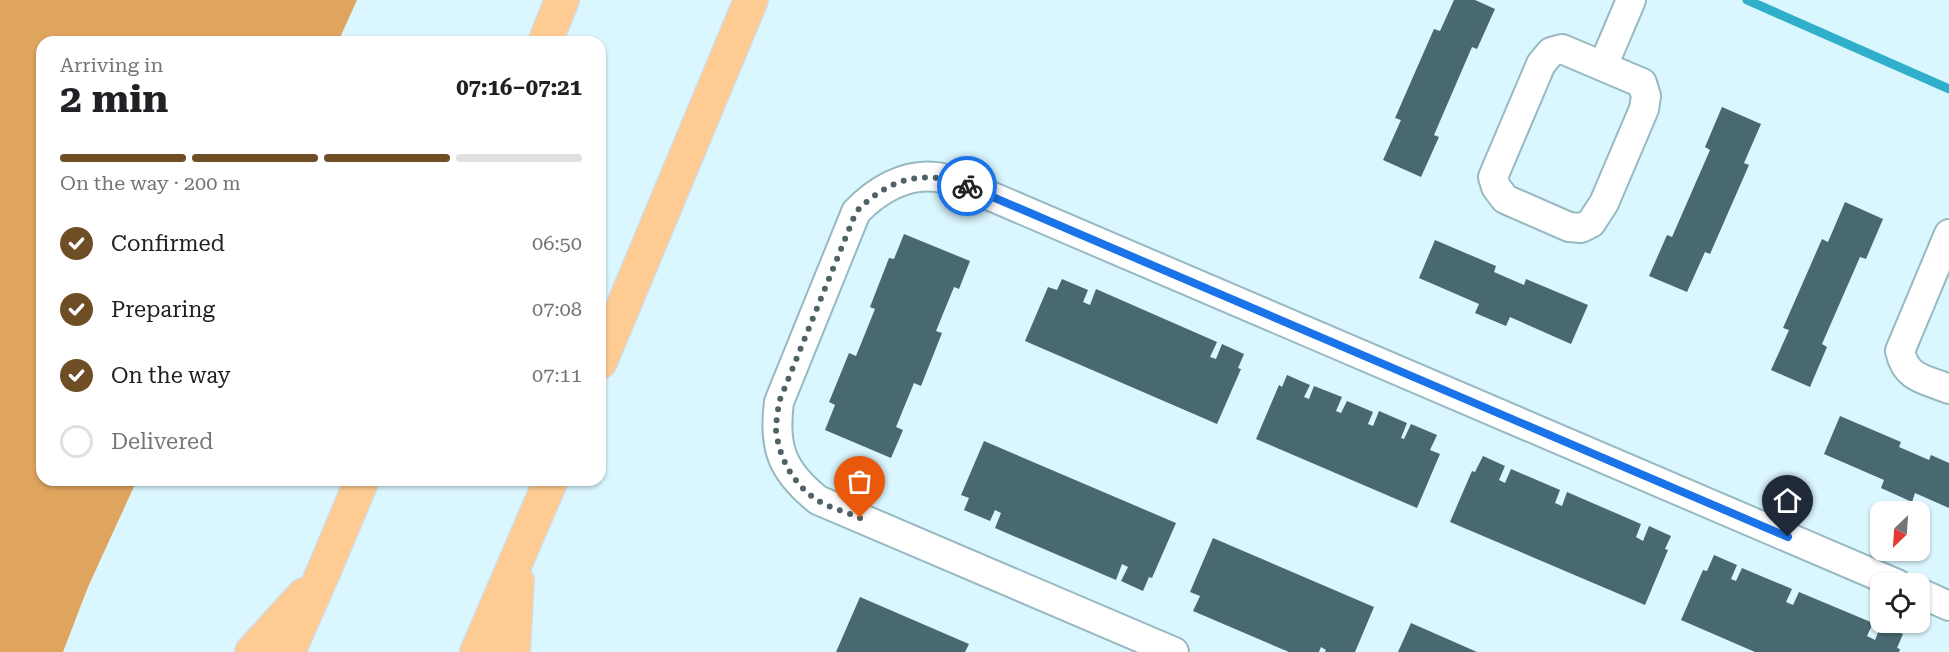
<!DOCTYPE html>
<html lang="en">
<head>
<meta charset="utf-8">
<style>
	:root { --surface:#fff; --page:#f2f2f2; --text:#202124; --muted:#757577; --line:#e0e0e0; --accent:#6f4e25 }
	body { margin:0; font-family:"Roboto Serif",serif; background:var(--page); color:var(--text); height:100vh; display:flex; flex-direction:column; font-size:22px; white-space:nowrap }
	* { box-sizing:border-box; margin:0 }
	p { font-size:20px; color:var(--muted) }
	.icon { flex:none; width:33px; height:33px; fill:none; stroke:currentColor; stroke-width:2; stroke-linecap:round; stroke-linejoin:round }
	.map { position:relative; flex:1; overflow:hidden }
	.side { position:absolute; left:36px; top:36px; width:570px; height:450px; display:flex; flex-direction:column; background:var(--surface); border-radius:18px; box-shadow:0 2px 4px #0004 }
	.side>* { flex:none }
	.needle { width:39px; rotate:205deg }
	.controls { position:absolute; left:1870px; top:501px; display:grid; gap:12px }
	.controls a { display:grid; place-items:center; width:60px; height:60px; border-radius:12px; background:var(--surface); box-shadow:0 2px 4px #0004; font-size:30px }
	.pin { position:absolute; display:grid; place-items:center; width:51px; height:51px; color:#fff; margin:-62px -26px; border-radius:50% 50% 50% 0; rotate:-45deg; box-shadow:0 0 6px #0007 }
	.pin .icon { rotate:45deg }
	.courier { position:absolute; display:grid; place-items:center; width:60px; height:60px; margin:-30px; border:4px solid #1a73e8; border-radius:50%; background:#fff; color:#222; box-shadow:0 2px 8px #0007 }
	.headline em { font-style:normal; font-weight:700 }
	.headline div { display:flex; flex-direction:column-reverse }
	.headline { display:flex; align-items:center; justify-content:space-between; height:102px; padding:0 24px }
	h1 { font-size:39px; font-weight:700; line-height:45px }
	.bar { display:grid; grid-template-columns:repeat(4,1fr); gap:9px 6px; align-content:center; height:72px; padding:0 24px }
	.bar i { height:8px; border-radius:4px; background:var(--line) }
	.bar .on { background:var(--accent) }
	.bar p { grid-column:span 4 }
	ol { padding:0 24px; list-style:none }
	li { display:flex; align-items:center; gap:18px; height:66px }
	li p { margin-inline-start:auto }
	li .icon { padding:6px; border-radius:50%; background:var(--accent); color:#fff; stroke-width:4 }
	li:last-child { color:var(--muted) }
	li i { width:33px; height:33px; border:3px solid var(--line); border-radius:50% }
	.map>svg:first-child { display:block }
	.forest { fill:#dfa45e }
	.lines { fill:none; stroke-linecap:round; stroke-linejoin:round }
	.stream { stroke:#2fafc9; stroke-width:9 }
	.building { fill:#496971 }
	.minor-casing { stroke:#97b9c1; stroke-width:32 }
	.motorway-casing { stroke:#d7d9da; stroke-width:36 }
	.minor { stroke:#fff; stroke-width:28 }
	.motorway { stroke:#fecc92; stroke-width:33 }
	.done { stroke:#506267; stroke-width:6; stroke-dasharray:0 10.8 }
	.route { stroke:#1a73e8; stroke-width:8 }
</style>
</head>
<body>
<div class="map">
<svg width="1949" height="652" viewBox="0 0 1949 652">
	<rect width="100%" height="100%" fill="#daf6fe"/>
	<!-- forest -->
	<path class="forest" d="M0 0H357L338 42H42V480H137L88 587 63 652H0Z"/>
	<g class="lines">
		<!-- stream -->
		<path class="stream" d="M1747 0 1949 89"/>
	</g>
	<!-- building -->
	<path class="building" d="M1454 0H1475L1495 9 1477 49 1472 47 1434 135 1439 137 1421 177 1383 160 1401 120 1395 118 1434 29 1440 31Z
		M1722 107 1761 124 1744 163 1749 165 1710 254 1705 252 1687 292 1649 276 1667 235 1672 237 1710 150 1705 147Z
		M1845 202 1883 219 1866 259 1860 257 1822 344 1827 347 1810 387 1771 370 1789 330 1783 328 1822 239 1828 242Z
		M904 234 970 261 959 289 954 287 936 331 942 333 921 386 914 383 896 427 903 430 891 458 825 430 835 405 829 402 849 353 856 356 875 309 870 307 889 258 894 259Z
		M1435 240 1496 266 1494 272 1524 285 1526 279 1588 305 1571 344 1510 317 1506 326 1475 313 1479 304 1419 278Z
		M1062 279 1088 290 1083 302 1090 305 1096 289 1217 342 1210 357 1216 359 1222 344 1244 354 1238 368 1241 369 1217 424 1025 341 1048 287 1057 290Z
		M1287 375 1310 385 1304 397 1309 399 1314 386 1342 397 1336 411 1341 413 1347 401 1373 412 1368 424 1373 426 1379 411 1407 423 1401 438 1404 439 1411 424 1437 435 1430 450 1440 454 1417 508 1256 439 1279 385 1282 387Z
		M1840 416 1901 442 1899 447 1929 460 1931 455 1949 463V508L1915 493 1912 502 1881 488 1884 480 1824 454Z
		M984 441 1176 523 1152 578 1149 577 1143 591 1121 581 1128 567 1122 564 1116 580 995 528 1001 513 995 510 990 521 964 510 969 498 961 495Z
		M1483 456 1505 466 1499 480 1505 483 1511 469 1560 490 1555 503 1562 506 1567 492 1641 524 1636 537 1643 541 1649 526 1671 536 1665 549 1668 550 1645 605 1450 522 1472 471 1475 472Z
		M1213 538 1374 607 1355 652H1325L1326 650 1321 647 1319 652H1289L1193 611 1200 596 1190 592Z
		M1714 555 1737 565 1731 579 1736 581 1742 568 1792 589 1786 602 1793 605 1799 592 1873 623 1867 636 1875 640 1881 625 1903 634 1897 648 1900 649 1899 652H1755L1681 620 1703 570 1707 571Z
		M860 597 969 644 965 652H836Z
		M1411 623 1477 652H1398Z"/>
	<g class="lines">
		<!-- minor casing -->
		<g class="minor-casing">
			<path id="minor" d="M1562 49 1642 83 1646 96 1644 109 1604 203 1591 223 1581 228 1569 227 1505 199 1496 187 1493 177 1541 64 1551 52Z
				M1603 66 1631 0
				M1949 234 1900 351C1906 379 1925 379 1949 389
				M1920 593 1949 606
				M1174 652 818 500C782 471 773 448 779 402L856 212C876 191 905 173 936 177 944 178 952 181 960 183L1897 584"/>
		</g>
		<!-- motorway casing -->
		<g class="motorway-casing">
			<path id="motorway" d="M545 42 562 0
				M600 362 751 0
				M252 652 304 595
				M288 652 323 573 362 480
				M477 652 551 480
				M513 652 517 581"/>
		</g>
		<!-- minor -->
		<use href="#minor" class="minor"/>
		<!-- motorway -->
		<use href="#motorway" class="motorway"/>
	</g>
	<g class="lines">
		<!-- done -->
		<path class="done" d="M860 518C846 512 830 508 817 500 793 484 779 458 776 430 776 421 778 411 779 402L856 212C888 179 923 168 967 186"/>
		<!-- route -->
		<path class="route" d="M967 186 1788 537"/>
	</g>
</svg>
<div class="controls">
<a><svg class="needle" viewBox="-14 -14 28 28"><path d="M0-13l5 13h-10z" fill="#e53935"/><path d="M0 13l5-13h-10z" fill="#757577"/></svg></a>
<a><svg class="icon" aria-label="locate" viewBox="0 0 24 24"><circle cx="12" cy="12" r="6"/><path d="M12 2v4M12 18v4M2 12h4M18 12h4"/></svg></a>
</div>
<div class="pin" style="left:860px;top:518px;background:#ea580c"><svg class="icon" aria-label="bag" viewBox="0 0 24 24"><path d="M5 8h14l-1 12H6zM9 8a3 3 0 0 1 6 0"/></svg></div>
<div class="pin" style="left:1788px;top:537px;background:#1f2937"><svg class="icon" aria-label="home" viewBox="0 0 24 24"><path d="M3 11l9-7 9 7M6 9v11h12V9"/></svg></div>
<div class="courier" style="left:967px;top:186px"><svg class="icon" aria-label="bike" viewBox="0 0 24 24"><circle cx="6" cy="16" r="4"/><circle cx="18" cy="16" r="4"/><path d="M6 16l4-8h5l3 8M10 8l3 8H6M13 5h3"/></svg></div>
<section class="side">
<div class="headline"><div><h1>2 min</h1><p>Arriving in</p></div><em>07:16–07:21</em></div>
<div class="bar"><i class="on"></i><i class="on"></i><i class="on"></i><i></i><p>On the way · 200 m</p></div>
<ol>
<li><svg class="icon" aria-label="check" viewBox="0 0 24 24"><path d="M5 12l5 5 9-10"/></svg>Confirmed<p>06:50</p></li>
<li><svg class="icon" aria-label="check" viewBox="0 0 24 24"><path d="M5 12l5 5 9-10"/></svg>Preparing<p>07:08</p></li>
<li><svg class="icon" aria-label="check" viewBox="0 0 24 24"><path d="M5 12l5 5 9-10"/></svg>On the way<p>07:11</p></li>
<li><i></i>Delivered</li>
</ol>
</section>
</div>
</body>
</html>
